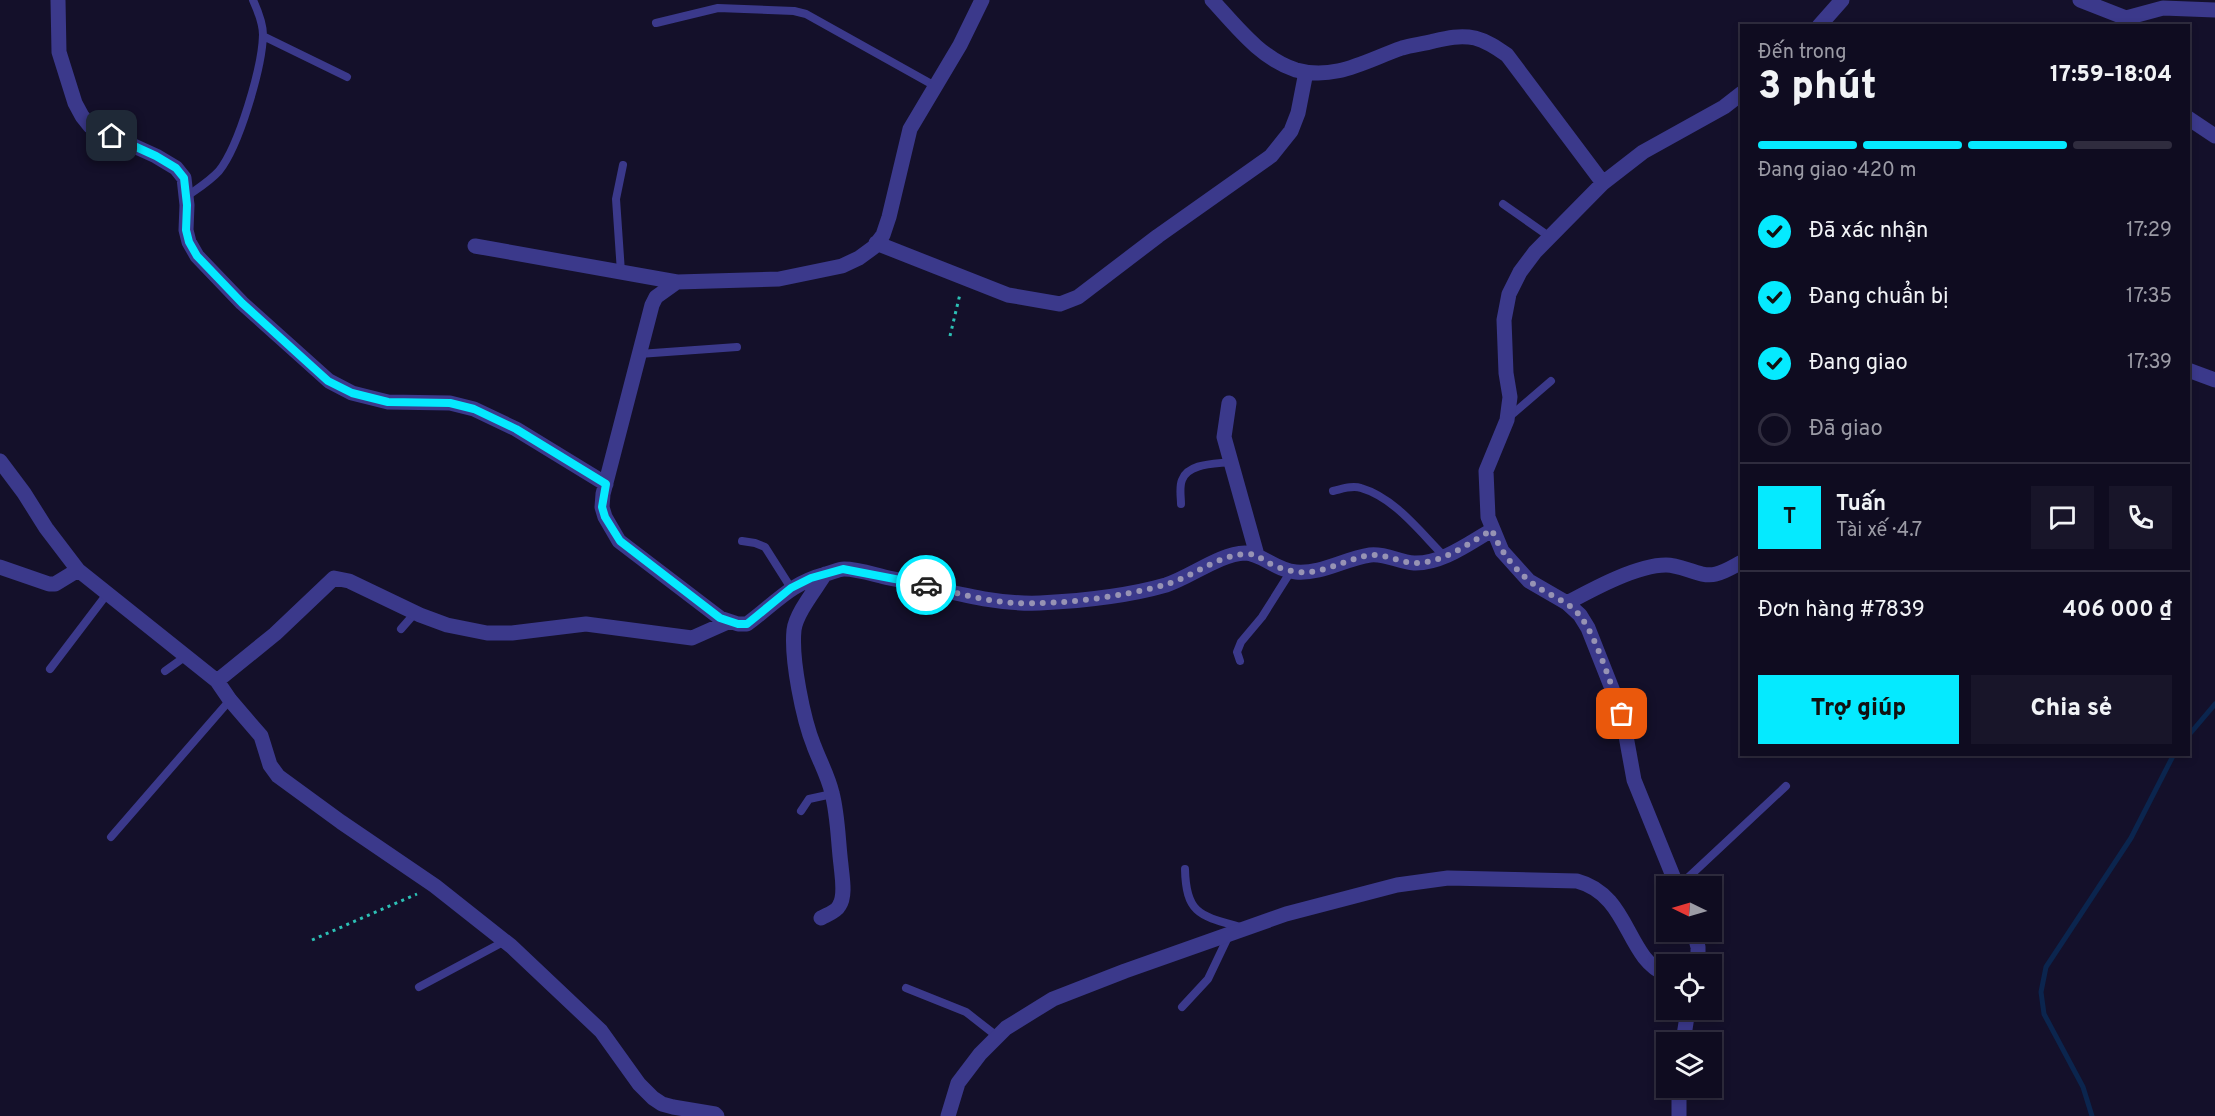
<!DOCTYPE html>
<html lang="vi">
<head>
<meta charset="utf-8">
<style>
	:root { --surface:#0f0c20; --page:#181529; --text:#f1f3f6; --muted:#9b9ba5; --line:#2f2c3e; --accent:#05eaff }
	body { margin:0; font-family:Overpass,sans-serif; background:var(--page); color:var(--text); height:100vh; display:flex; flex-direction:column; font-size:22px; white-space:nowrap }
	* { box-sizing:border-box; margin:0 }
	p { font-size:20px; color:var(--muted) }
	.icon { flex:none; width:33px; height:33px; fill:none; stroke:currentColor; stroke-width:2; stroke-linecap:round; stroke-linejoin:round }
	.map { position:relative; flex:1; overflow:hidden }
	.details { position:absolute; left:1740px; top:24px; width:450px; height:732px; display:flex; flex-direction:column; background:var(--surface); border-radius:0px; box-shadow:0 3px 9px #0003,0 0 0 2px var(--line) }
	.details>* { flex:none }
	.needle { width:39px; rotate:275deg }
	.buttons { position:absolute; left:1656px; top:876px; display:grid; gap:12px }
	.buttons a { display:grid; place-items:center; width:66px; height:66px; border-radius:0px; background:var(--surface); box-shadow:0 3px 9px #0003,0 0 0 2px var(--line); font-size:30px }
	.pin { position:absolute; display:grid; place-items:center; width:51px; height:51px; color:#fff; margin:-26px; border-radius:12px; box-shadow:0 3px 9px #0006 }
	.courier { position:absolute; display:grid; place-items:center; width:60px; height:60px; margin:-30px; border:4px solid #05eaff; border-radius:50%; background:#fff; color:#222; box-shadow:0 2px 8px #0007 }
	.summary em { font-style:normal; font-weight:800 }
	.summary div { display:flex; flex-direction:column-reverse }
	.summary { display:flex; align-items:center; justify-content:space-between; height:102px; padding:0 18px }
	h1 { font-size:39px; font-weight:800; line-height:45px }
	.bar { display:grid; grid-template-columns:repeat(4,1fr); gap:9px 6px; align-content:center; height:72px; padding:0 18px }
	.bar i { height:8px; border-radius:4px; background:var(--line) }
	.bar .on { background:var(--accent) }
	.bar p { grid-column:span 4 }
	.line { display:flex; align-items:center; gap:15px; padding:0 18px; border-top:2px solid var(--line) }
	.line div { flex:1 }
	.round { display:grid; place-items:center; flex:none; width:63px; height:63px; border-radius:0px; background:var(--page) }
	ol { padding:0 18px; list-style:none }
	li { display:flex; align-items:center; gap:18px; height:66px }
	li p { margin-inline-start:auto }
	li .icon { padding:6px; border-radius:50%; background:var(--accent); color:#111; stroke-width:4 }
	li:last-child { color:var(--muted) }
	li i { width:33px; height:33px; border:3px solid var(--line); border-radius:50% }
	.button { display:flex; gap:12px; margin-top:auto; padding:12px 18px }
	.button a { flex:1; height:69px; border-radius:0px; background:var(--accent); color:#111; font-size:24px; font-weight:800; line-height:69px; text-align:center }
	.button a+a { background:var(--page); color:var(--text) }
	.map>svg:first-child { display:block }
	.lines { fill:none; stroke-linecap:round; stroke-linejoin:round }
	.stream { stroke:#0b254e; stroke-width:5 }
	.path { stroke:#2cc0b5; stroke-width:3; stroke-dasharray:3 4.5; stroke-linecap:butt }
	.lane { stroke:#3b398b; stroke-width:8 }
	.street { stroke:#3b398b; stroke-width:15 }
	.done { stroke:#9793b4; stroke-width:6; stroke-dasharray:0 10.8 }
	.route { stroke:#05eaff; stroke-width:8 }
</style>
</head>
<body>
<div class="map">
<svg width="2215" height="1116" viewBox="0 0 2215 1116">
	<rect width="100%" height="100%" fill="#14102a"/>
	<g class="lines">
		<!-- stream -->
		<path class="stream" d="M2188 736 2215 704
			M2092 1116 2083 1087 2044 1014 2041 992 2046 967 2131 838 2174 754"/>
		<!-- path -->
		<path class="path" d="M950 336 960 294
			M312 940 417 894"/>
		<!-- lane -->
		<path class="lane" d="M656 23 718 8 794 11 806 14 935 86
			M263 36 347 77
			M186 197C197 189 210 181 219 171 239 146 262 68 263 35 263 23 258 11 253 0
			M1503 204 1550 237
			M621 272 616 199 623 165
			M639 354 737 347
			M1508 418 1551 381
			M1333 491C1342 489 1352 485 1361 488 1395 498 1420 532 1444 556
			M1181 504C1181 497 1179 487 1182 480 1188 463 1216 464 1230 462
			M742 541 755 543 765 547 791 588
			M401 629 415 613
			M1240 661 1237 652 1241 642 1262 617 1291 571
			M50 669 107 594
			M165 671 186 656
			M801 811 809 799 832 794
			M111 837 230 700
			M1185 869C1186 915 1201 916 1241 927
			M1679 886 1786 786
			M419 987 505 941
			M906 988 966 1012 998 1037
			M1182 1007 1208 979 1229 935"/>
		<!-- street -->
		<path class="street" d="M58 0 59 52 75 103 82 116 90 126 156 156 176 168 184 178 187 205 186 230 189 242 197 256 242 303 329 381 352 393 388 402 450 403 474 409 516 429 606 484
			M982 0 960 45 910 129 889 217 883 235 874 247 859 258 842 266 779 279 677 282 656 297 652 305 603 494 602 507 605 517 619 541 720 618 738 624H747C777 602 789 584 826 574 832 573 838 569 844 569 858 569 875 575 889 578 939 588 988 605 1040 603 1079 601 1128 596 1166 585 1191 577 1219 554 1245 553 1261 553 1275 570 1296 572 1322 574 1344 559 1370 555 1385 553 1399 562 1414 563 1442 564 1469 543 1492 530
			M1212 0C1236 26 1261 59 1296 70 1335 81 1367 60 1402 48 1412 45 1423 44 1434 41 1447 38 1460 35 1475 38 1487 41 1497 48 1507 55L1603 183
			M2080 0 2126 18 2163 8 2215 10
			M1819 26 1842 0
			M2188 118 2215 136
			M876 243 1008 295 1060 304 1078 297 1158 236 1271 156 1291 131 1298 113 1306 72
			M475 246 677 282
			M2188 370 2215 380
			M1229 403 1224 437 1257 555
			M0 461 24 493 46 528 78 570 217 681 230 700 261 736 270 765 278 776 341 822 435 886 511 946 601 1031 639 1084 653 1098 662 1104 673 1107 715 1114 717 1116
			M0 567 49 584H55L78 570
			M1567 603C1593 589 1637 565 1666 565 1683 565 1700 578 1716 574 1725 572 1734 566 1742 562
			M217 681 275 634 334 578 349 581 420 615 447 625 487 633H512L586 624 692 638 728 622
			M1677 886 1634 780 1622 714 1588 628 1580 615 1567 603 1529 581 1502 551 1488 517 1486 471 1507 420 1510 397 1506 373 1504 320 1509 294 1520 272 1535 252 1603 183 1643 152 1724 107 1742 93
			M821 918C826 915 836 912 839 906 846 896 842 877 841 865 838 841 838 816 832 793 828 776 820 762 814 746 803 719 791 659 794 630 796 613 816 589 825 574
			M1694 932 1698 947V964
			M1683 1042 1688 1010
			M1679 1088V1116
			M948 1116 958 1083 980 1054 1006 1028 1053 999 1125 971 1286 914 1397 885 1448 878 1577 881C1630 895 1626 959 1666 974"/>
	</g>
	<g class="lines">
		<!-- done -->
		<path class="done" d="M926 585C955 593 985 601 1015 603 1060 605 1121 597 1164 585 1191 578 1216 556 1244 554 1257 553 1262 560 1273 565 1281 569 1290 571 1299 572 1322 574 1343 561 1365 556 1383 552 1397 562 1414 563 1442 564 1469 543 1492 530 1502 556 1522 579 1546 592 1558 599 1571 604 1580 616 1597 637 1611 687 1622 714"/>
		<!-- route -->
		<path class="route" d="M112 136 156 156 176 168 184 178 187 205 186 230 189 242 197 256 242 303 328 381 352 393 388 402 450 403 474 409 516 429 606 484 602 507 605 517 620 541 720 618 738 624H747L791 588 811 578 843 569 926 585"/>
	</g>
</svg>
<div class="buttons">
<a><svg class="needle" viewBox="-14 -14 28 28"><path d="M0-13l5 13h-10z" fill="#e53935"/><path d="M0 13l5-13h-10z" fill="#9b9ba5"/></svg></a>
<a><svg class="icon" aria-label="locate" viewBox="0 0 24 24"><circle cx="12" cy="12" r="6"/><path d="M12 2v4M12 18v4M2 12h4M18 12h4"/></svg></a>
<a><svg class="icon" aria-label="layers" viewBox="0 0 24 24"><path d="M12 4l9 5-9 5-9-5zM3 14l9 5 9-5"/></svg></a>
</div>
<div class="pin" style="left:1622px;top:714px;background:#ea580c"><svg class="icon" aria-label="bag" viewBox="0 0 24 24"><path d="M5 8h14l-1 12H6zM9 8a3 3 0 0 1 6 0"/></svg></div>
<div class="pin" style="left:112px;top:136px;background:#1f2937"><svg class="icon" aria-label="home" viewBox="0 0 24 24"><path d="M3 11l9-7 9 7M6 9v11h12V9"/></svg></div>
<div class="courier" style="left:926px;top:585px"><svg class="icon" aria-label="car" viewBox="0 0 24 24"><path d="M5 17H2v-5l4-1 3-4h7l3 4 3 1v5h-3M9 17h6M6 11h13"/><circle cx="7" cy="17" r="2"/><circle cx="17" cy="17" r="2"/></svg></div>
<section class="details">
<div class="summary"><div><h1>3 phút</h1><p>Đến trong</p></div><em>17:59–18:04</em></div>
<div class="bar"><i class="on"></i><i class="on"></i><i class="on"></i><i></i><p>Đang giao · 420 m</p></div>
<ol>
<li><svg class="icon" aria-label="check" viewBox="0 0 24 24"><path d="M5 12l5 5 9-10"/></svg>Đã xác nhận<p>17:29</p></li>
<li><svg class="icon" aria-label="check" viewBox="0 0 24 24"><path d="M5 12l5 5 9-10"/></svg>Đang chuẩn bị<p>17:35</p></li>
<li><svg class="icon" aria-label="check" viewBox="0 0 24 24"><path d="M5 12l5 5 9-10"/></svg>Đang giao<p>17:39</p></li>
<li><i></i>Đã giao</li>
</ol>
<div class="line" style="height:108px"><b class="round" style="background:var(--accent);color:#111">T</b><div><b>Tuấn</b><p>Tài xế · 4.7</p></div><a class="round"><svg class="icon" aria-label="chat" viewBox="0 0 24 24"><path d="M4 5h16v11H9l-5 4z"/></svg></a><a class="round"><svg class="icon" aria-label="phone" viewBox="0 0 24 24"><path d="M5 4h4l2 5-3 2q2 4 5 5l2-3 5 2v4C11 20 4 13 5 4z"/></svg></a></div>
<div class="line" style="height:78px"><div>Đơn hàng #7839</div><b>406 000 ₫</b></div>
<div class="button"><a>Trợ giúp</a><a>Chia sẻ</a></div>
</section>
</div>
</body>
</html>
